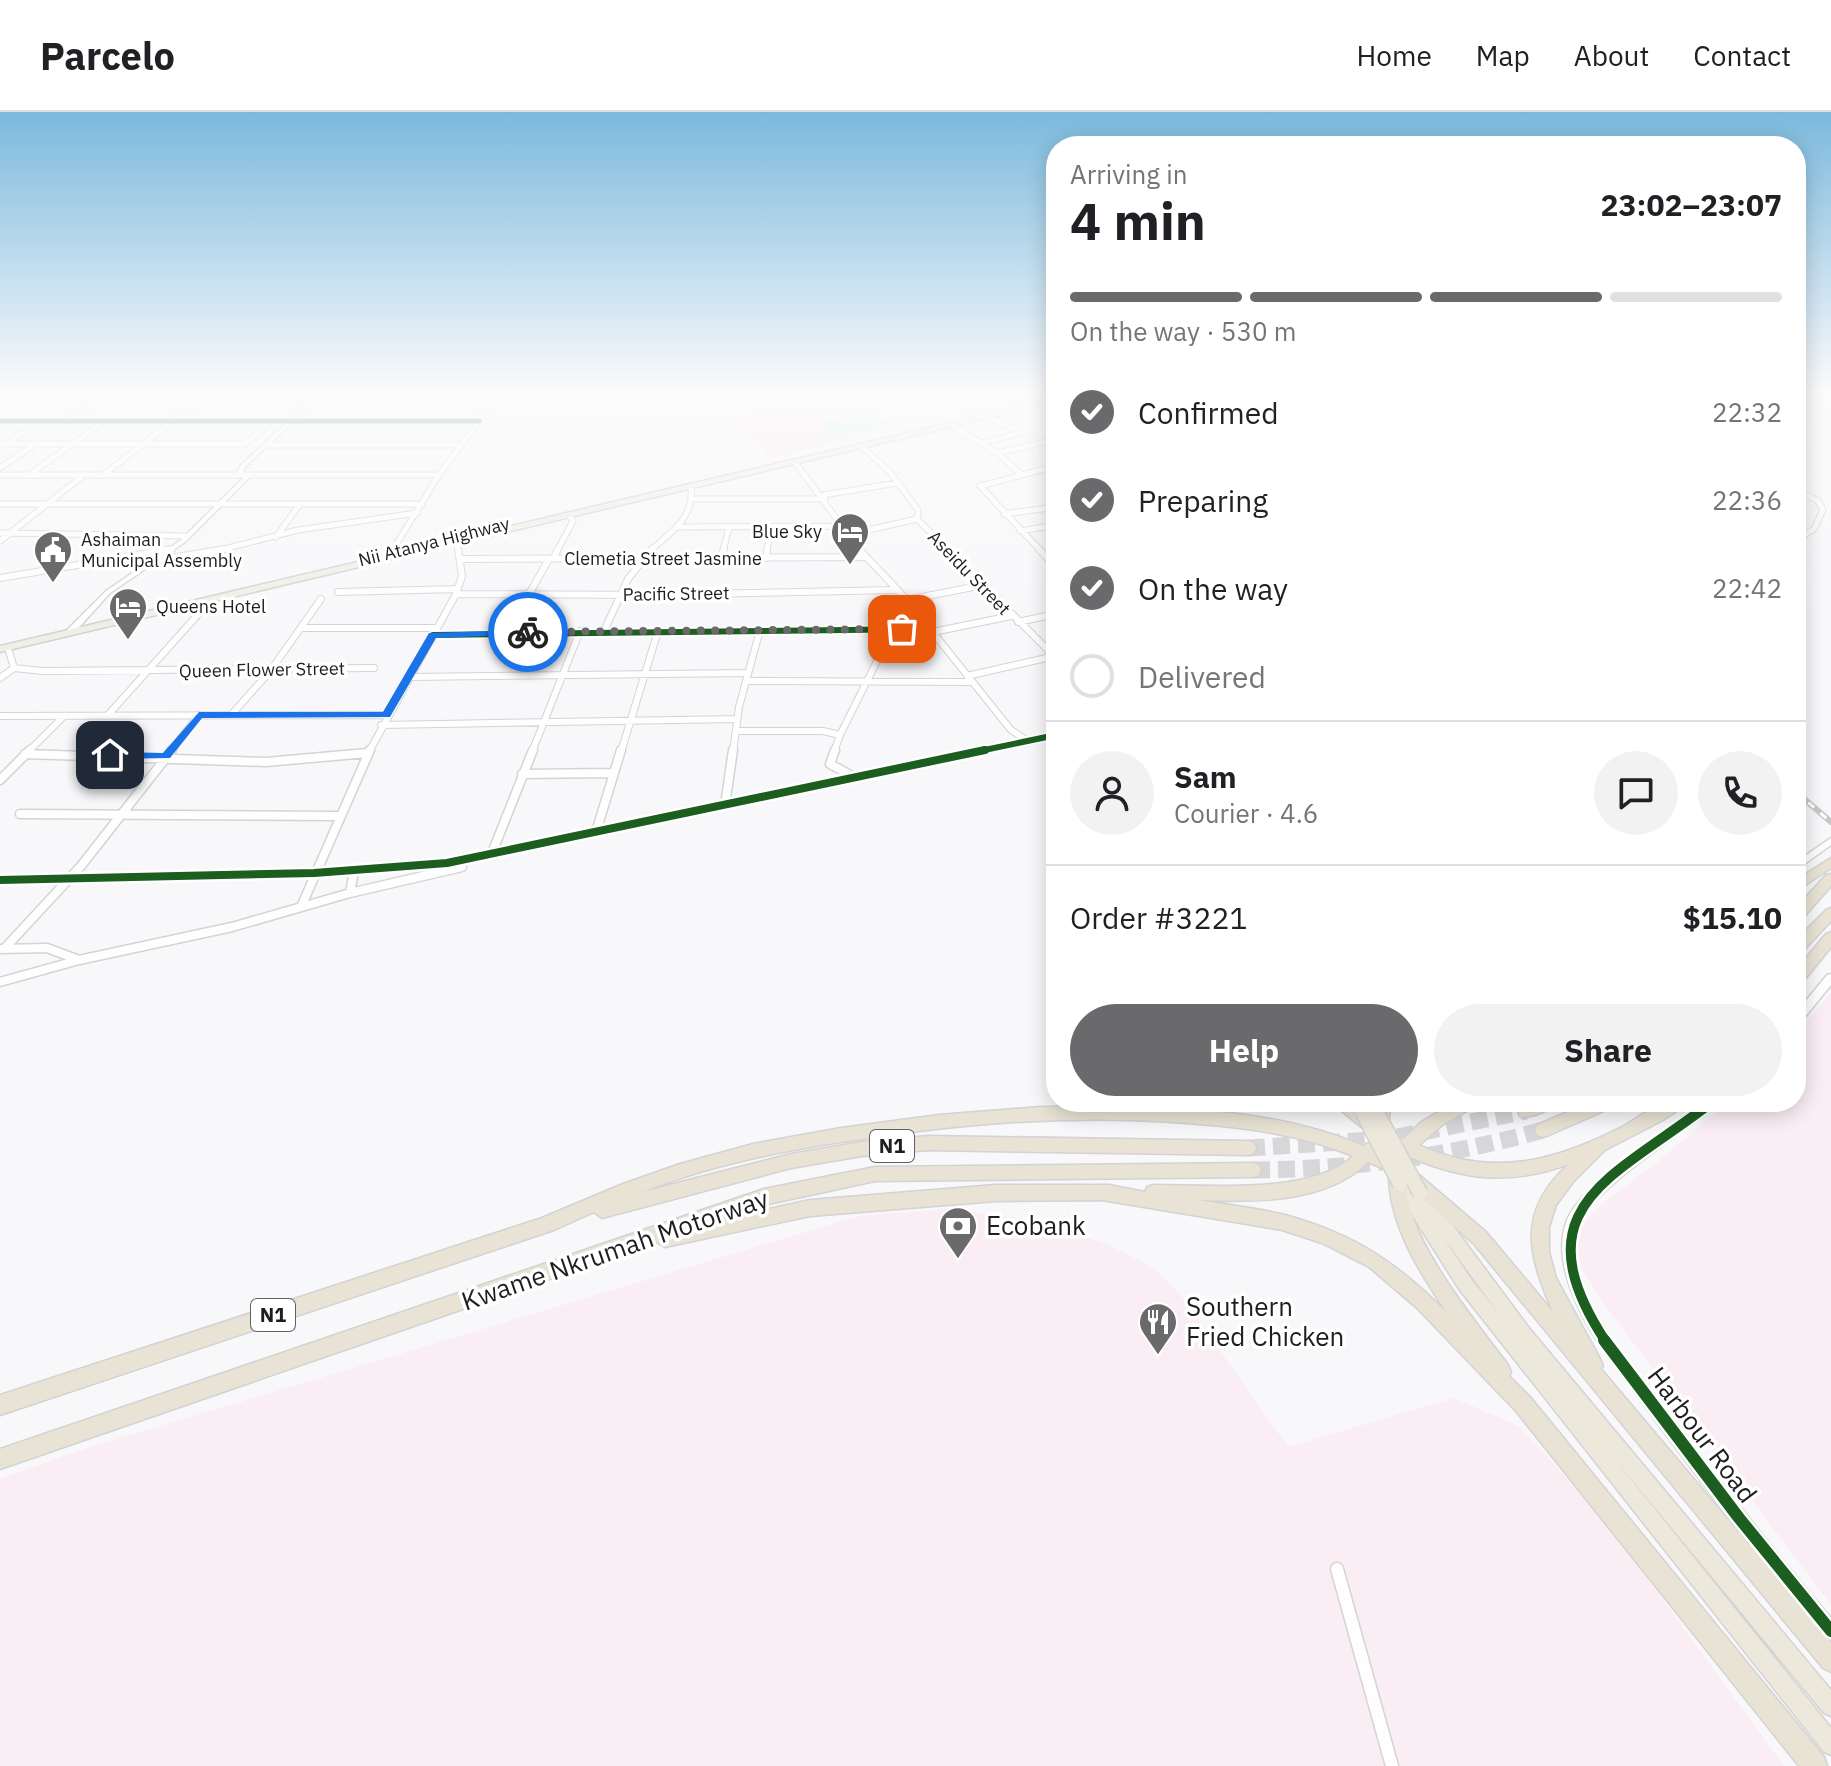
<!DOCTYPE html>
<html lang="en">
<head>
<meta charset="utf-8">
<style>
	:root { --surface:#fff; --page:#f2f2f2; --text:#202124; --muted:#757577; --line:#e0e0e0; --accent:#6a696b }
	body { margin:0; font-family:"IBM Plex Sans",sans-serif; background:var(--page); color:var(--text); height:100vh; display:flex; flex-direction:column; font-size:30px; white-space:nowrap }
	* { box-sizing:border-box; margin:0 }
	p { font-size:26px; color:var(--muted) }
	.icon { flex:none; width:44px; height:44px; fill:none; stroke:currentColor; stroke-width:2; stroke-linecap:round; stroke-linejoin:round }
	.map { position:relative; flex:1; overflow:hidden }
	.panel { position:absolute; left:1046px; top:24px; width:760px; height:976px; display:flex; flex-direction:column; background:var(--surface); border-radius:32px; box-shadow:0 4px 20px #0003 }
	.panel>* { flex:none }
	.pin { position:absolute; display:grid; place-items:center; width:68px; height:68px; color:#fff; margin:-34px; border-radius:16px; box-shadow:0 4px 12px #0006 }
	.courier { position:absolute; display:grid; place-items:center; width:80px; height:80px; margin:-40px; border:6px solid #1a73e8; border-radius:50%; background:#fff; color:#222; box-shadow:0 2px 10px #0007 }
	.headline em { font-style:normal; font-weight:700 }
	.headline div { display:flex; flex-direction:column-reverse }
	.headline { display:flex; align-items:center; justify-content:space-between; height:136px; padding:0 24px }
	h1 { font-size:52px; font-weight:700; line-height:60px }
	.bar { display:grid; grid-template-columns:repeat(4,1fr); gap:12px 8px; align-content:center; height:96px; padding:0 24px }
	.bar i { height:10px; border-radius:6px; background:var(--line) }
	.bar .selected { background:var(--accent) }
	.bar p { grid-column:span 4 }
	.line { display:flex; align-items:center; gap:20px; padding:0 24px; border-top:2px solid var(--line) }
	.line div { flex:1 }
	.round { display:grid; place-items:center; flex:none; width:84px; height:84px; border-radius:42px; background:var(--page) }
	ol { padding:0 24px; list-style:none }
	li { display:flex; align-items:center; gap:24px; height:88px }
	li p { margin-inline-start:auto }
	li .icon { padding:8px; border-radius:50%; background:var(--accent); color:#fff; stroke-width:4 }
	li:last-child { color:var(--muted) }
	li i { width:44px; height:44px; border:4px solid var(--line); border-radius:50% }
	.cta { display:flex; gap:16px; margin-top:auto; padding:16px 24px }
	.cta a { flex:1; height:92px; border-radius:48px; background:var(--accent); color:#fff; font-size:32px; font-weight:700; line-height:92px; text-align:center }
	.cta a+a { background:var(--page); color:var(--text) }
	header { display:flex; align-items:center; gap:48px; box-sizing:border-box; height:112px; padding:0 40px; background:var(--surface); border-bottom:2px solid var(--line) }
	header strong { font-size:38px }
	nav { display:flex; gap:44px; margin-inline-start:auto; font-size:28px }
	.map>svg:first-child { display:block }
	.industrial { fill:#fbedf4 }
	.education { fill:#f7ebe9 }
	.green { fill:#c7f8db }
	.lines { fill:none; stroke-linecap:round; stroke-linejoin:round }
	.motorway-tunnel { stroke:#d7d6d8; stroke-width:17; stroke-dasharray:17 8; stroke-linecap:butt }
	.minor-far3-casing { stroke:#d5d4d5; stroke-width:7 }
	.minor-far2-casing { stroke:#d5d4d5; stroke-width:8 }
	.minor-far1-casing { stroke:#d5d4d5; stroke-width:11 }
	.minor-casing { stroke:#d5d4d5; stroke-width:15 }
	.tertiary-casing { stroke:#d5d4d5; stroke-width:3 }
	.primary-casing { stroke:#d4d3d4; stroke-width:3 }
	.trunk-casing { stroke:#d4d3d4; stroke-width:3 }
	.motorway-casing { stroke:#d4d3d4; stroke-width:3 }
	.minor-far3 { stroke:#fefefe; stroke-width:5 }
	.minor-far2 { stroke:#fefefe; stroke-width:6 }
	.minor-far1 { stroke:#fefefe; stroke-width:8 }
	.minor { stroke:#fefefe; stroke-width:12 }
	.tertiary { fill:#fefefe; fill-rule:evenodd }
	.primary { fill:#f0eee5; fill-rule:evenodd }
	.trunk { fill:#ece8dc; fill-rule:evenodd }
	.motorway { fill:#e8e3d4; fill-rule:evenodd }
	.rail-casing { stroke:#c8c7c8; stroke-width:6 }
	.rail { stroke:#fff; stroke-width:3; stroke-dasharray:8; stroke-linecap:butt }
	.trunk-bridge-casing { stroke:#d4d3d4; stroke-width:17; stroke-linecap:butt }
	.trunk-bridge { stroke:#ece8dc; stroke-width:14 }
	.cycleway-far4-casing { stroke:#fff; stroke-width:8 }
	.cycleway-far3-casing { stroke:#fff; stroke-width:10 }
	.cycleway-far2-casing { stroke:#fff; stroke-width:13 }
	.cycleway-far1-casing { stroke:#fff; stroke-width:15 }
	.cycleway-casing { stroke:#fff; stroke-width:17 }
	.cycleway-far4 { stroke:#1b5e20; stroke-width:5 }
	.cycleway-far3 { stroke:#1b5e20; stroke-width:6 }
	.cycleway-far2 { stroke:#1b5e20; stroke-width:8 }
	.cycleway-far1 { stroke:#1b5e20; stroke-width:10 }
	.cycleway { stroke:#1b5e20; stroke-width:12 }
	.route { fill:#1a73e8 }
	.done { stroke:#6a696b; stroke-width:8; stroke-dasharray:0 14.4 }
	.labels { text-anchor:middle; stroke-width:7; stroke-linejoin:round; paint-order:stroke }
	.far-poi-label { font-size:18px; fill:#1e1d1f; stroke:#fff; text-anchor:start }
	.far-street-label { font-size:18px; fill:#1e1d1f; stroke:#fff }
	.shield { fill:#fff; stroke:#626162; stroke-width:2 }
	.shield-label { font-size:20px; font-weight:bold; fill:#1e1d1f }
	.near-poi-label { font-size:26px; fill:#1e1d1f; stroke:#fff; text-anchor:start }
	.near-street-label { font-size:26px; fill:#1e1d1f; stroke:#fff }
</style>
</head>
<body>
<header>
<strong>Parcelo</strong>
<nav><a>Home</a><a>Map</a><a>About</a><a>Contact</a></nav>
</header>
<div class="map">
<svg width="1831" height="1654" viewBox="0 0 1831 1654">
	<rect width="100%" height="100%" fill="#f8f7f9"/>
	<!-- industrial -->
	<path class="industrial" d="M1831 881V1493L1598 1184 1581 1154 1578 1135 1583 1112 1609 1086 1648 1058 1729 990H1796V922Z
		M946 1097 1033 1108 1106 1132 1153 1155 1183 1186 1288 1335 1454 1286 1520 1315 1603 1406 1784 1654H0V1367L87 1336 859 1104Z"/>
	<!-- education -->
	<path class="education" d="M854 283 902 315 770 346 729 306Z"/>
	<!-- green -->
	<path class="green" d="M873 300 891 312 834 324 817 311Z"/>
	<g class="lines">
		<!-- motorway-tunnel -->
		<path class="motorway-tunnel" d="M1248 1036 1388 1027 1526 999
			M1253 1058C1352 1057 1447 1045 1543 1018"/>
		<!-- minor-far3 casing -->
		<g class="minor-far3-casing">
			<path id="minor-far3" d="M942 281 979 303
				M883 285 900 281
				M97 289H447
				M617 291 670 281
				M0 309H479
				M66 309 108 281
				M951 313 997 341 1021 362
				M982 331 1023 320 986 305
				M0 332H245L271 310
				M5 332 21 321
				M266 333H461
				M862 335 889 359 918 398 917 407 949 439
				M997 341 1046 330
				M795 350 860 439
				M0 356 35 332
				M0 363H439
				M29 363 103 310
				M103 363 209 281
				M1796 377 1818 389 1823 398 1814 417 1796 428
				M823 383 897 371
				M695 387H825
				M0 392H422
				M1004 402 1056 395
				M679 415 841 414
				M1020 419 1056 413
				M0 421 188 424
				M851 422 917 407
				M276 425 300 392
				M0 429 84 363
				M457 430 458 439
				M161 439 172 437
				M216 439 298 418 417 401
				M392 439 439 363 500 281
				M557 439 573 409 569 403 564 404
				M650 439C672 419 694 407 691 374
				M723 439 729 415
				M767 439 771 415
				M1041 439 980 374 1056 354"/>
		</g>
		<!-- minor-far2 casing -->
		<g class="minor-far2-casing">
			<path id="minor-far2" d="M859 437 907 488 1011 618 1025 627
				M947 437 1056 546
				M1039 437 1056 455
				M391 440 393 437
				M766 446 767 437
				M461 447 865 445
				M553 447 558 437
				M721 447 724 437
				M153 449 225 437
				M0 466 172 437
				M338 480 458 477
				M456 482 657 483 895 478
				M529 482 549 447
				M907 488 983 473
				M1018 510 1056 502
				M302 516H436
				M604 519 628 467 652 437
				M933 520 1011 504
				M433 523 930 517
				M8 536 14 556 43 559 374 556
				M967 564 1055 544
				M409 565 748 561
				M0 566 14 556
				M746 569 971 570
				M232 602 271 558 321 487
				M108 603 211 488
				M0 604 386 603
				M381 613 737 607
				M736 619H823L840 623 834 640
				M840 623 881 541
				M28 640 64 604
				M170 640 199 603
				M369 640 456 482 462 464 458 437
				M532 640 580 519
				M621 640 658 519
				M733 640 739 595 760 518
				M975 640 1056 623"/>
		</g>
		<!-- minor-far1 casing -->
		<g class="minor-far1-casing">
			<path id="minor-far1" d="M835 638 830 652 854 665
				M25 642 266 650 367 641
				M522 662 613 661
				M0 668 30 638
				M725 693 733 638
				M20 702 336 704
				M596 720 621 638
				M492 741 533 638
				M0 768 314 761 447 751 985 638
				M350 781 354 759
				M301 795 370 638
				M0 837 47 836 79 848 232 815 350 781 462 755 461 749
				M4 837 81 754 172 638
				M0 870 79 848"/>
		</g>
		<!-- minor casing -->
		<g class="minor-casing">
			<path id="minor" d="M1337 1457 1392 1654"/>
		</g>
		<!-- tertiary casing -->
		<g class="tertiary-casing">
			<path id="tertiary" d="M319 281H324L245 355 243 360 249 366 185 430 110 481 73 522H67V518L106 479 181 428 243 366 237 360 241 353Z
				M1831 726V733L1796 758V750Z
				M1831 862V873L1800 911 1796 912V901L1827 863Z
				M1704 990H1718C1710 1001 1696 1009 1685 1017 1657 1038 1595 1079 1580 1109 1568 1132 1578 1164 1588 1186 1605 1223 1632 1254 1657 1286 1713 1361 1770 1435 1831 1506V1527L1825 1525C1764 1452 1706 1377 1650 1301 1623 1263 1591 1228 1574 1185 1564 1161 1557 1133 1567 1108 1583 1070 1669 1017 1704 990Z"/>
		</g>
		<!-- primary casing -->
		<g class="primary-casing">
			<path id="primary" d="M1056 286V290L0 540V534Z"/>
		</g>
		<!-- trunk casing -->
		<g class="trunk-casing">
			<path id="trunk" d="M1400 1066 1405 1068 1413 1080 1415 1076 1420 1075 1425 1076 1529 1216 1831 1578V1604L1824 1601 1605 1335 1831 1616V1643L1824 1640 1459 1177 1395 1076 1393 1072 1395 1068ZM1441 1122 1499 1202 1471 1167Z"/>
		</g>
		<!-- motorway casing -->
		<g class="motorway-casing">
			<path id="motorway" d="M1831 746V756L1796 779V768Z
				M1831 762V774L1801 808 1796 810V796L1826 763Z
				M1831 796V809L1801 841 1796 842V828L1826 798Z
				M1831 820V835L1801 872 1796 873V858L1826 822Z
				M1188 990H1225L1223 995 1207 999C1261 1003 1314 1013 1363 1034L1372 1029 1378 1031 1380 1036 1379 1040 1393 1045 1397 1038 1392 1032 1394 1027H1404L1420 1011 1454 990H1476L1474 995 1442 1013 1419 1033C1492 1066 1553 1050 1622 1015 1633 1009 1656 992 1665 990 1671 989 1678 990 1684 990L1682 995 1663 1008 1605 1038 1573 1070 1556 1093 1549 1115V1140L1556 1166 1600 1247 1603 1254 1601 1257 1831 1530V1560L1823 1556 1474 1132 1406 1072C1406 1126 1476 1210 1508 1253L1511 1260 1509 1264 1530 1285 1824 1645 1827 1654H1799L1516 1299 1417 1196 1369 1155 1322 1131 1282 1118 1102 1088 996 1089 810 1104 665 1135 657 1130 0 1357V1337L764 1077 875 1055 1253 1051 1259 1053 1261 1058 1259 1063 1253 1065 875 1069 764 1093 723 1107 810 1088 996 1073H1109L1145 1080 1147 1075 1153 1073C1207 1073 1312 1083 1353 1044 1300 1022 1243 1015 1187 1011 1088 1003 988 1009 890 1023 806 1034 720 1049 642 1080L791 1042 862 1030 928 1024 1248 1029 1254 1031 1256 1036 1254 1041 1248 1043 928 1038 862 1044 791 1056 602 1106 594 1100 554 1118 0 1303V1283L542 1106 623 1072 680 1052 753 1032 841 1016 939 1003 1041 995 1143 994 1171 996ZM1410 1045C1466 1069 1511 1073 1569 1052 1516 1099 1528 1143 1553 1200L1486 1120 1419 1063 1413 1061 1406 1064ZM1368 1050 1389 1059C1388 1111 1419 1160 1448 1202 1398 1151 1354 1122 1285 1103 1257 1096 1227 1093 1199 1088 1253 1090 1326 1092 1368 1050Z
				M1335 990H1354L1374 1006 1375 990H1391L1387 1022 1381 1024 1375 1022 1373 1018 1364 1017 1337 995Z
				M1531 990H1556L1554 995C1544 999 1531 1007 1520 1004L1518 999 1520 994Z
				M1591 990H1615L1613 995 1549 1023 1543 1025 1537 1023 1535 1018 1537 1013Z"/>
		</g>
		<!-- minor-far3 -->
		<use href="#minor-far3" class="minor-far3"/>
		<!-- minor-far2 -->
		<use href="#minor-far2" class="minor-far2"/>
		<!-- minor-far1 -->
		<use href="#minor-far1" class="minor-far1"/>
		<!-- minor -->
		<use href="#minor" class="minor"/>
		<!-- tertiary -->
		<use href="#tertiary" class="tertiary"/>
		<!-- primary -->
		<use href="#primary" class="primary"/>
		<!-- trunk -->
		<use href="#trunk" class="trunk"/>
		<!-- motorway -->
		<use href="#motorway" class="motorway"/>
		<!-- rail casing -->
		<g class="rail-casing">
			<path id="rail" d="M1796 680 1831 710"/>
		</g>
		<!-- rail -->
		<use href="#rail" class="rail"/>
		<!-- trunk-bridge casing -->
		<g class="trunk-bridge-casing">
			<path id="trunk-bridge" d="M1374 995 1420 1081
				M1363 1001 1400 1072"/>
		</g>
		<!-- trunk-bridge -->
		<use href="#trunk-bridge" class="trunk-bridge"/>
		<!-- cycleway-far4 casing -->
		<g class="cycleway-far4-casing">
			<path id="cycleway-far4" d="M0 309H479"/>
		</g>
		<!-- cycleway-far3 casing -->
		<g class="cycleway-far3-casing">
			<path id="cycleway-far3" d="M433 523 930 517
				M975 640 1056 623"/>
		</g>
		<!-- cycleway-far2 casing -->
		<g class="cycleway-far2-casing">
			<path id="cycleway-far2" d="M0 768 314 761 447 751 985 638"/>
		</g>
		<!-- cycleway-far1 casing -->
		<g class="cycleway-far1-casing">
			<path id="cycleway-far1" d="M1606 1230C1516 1093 1615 1066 1712 990"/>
		</g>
		<!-- cycleway casing -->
		<g class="cycleway-casing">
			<path id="cycleway" d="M1604 1228 1739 1406 1831 1519"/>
		</g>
		<!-- cycleway-far4 -->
		<use href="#cycleway-far4" class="cycleway-far4"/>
		<!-- cycleway-far3 -->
		<use href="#cycleway-far3" class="cycleway-far3"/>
		<!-- cycleway-far2 -->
		<use href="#cycleway-far2" class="cycleway-far2"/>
		<!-- cycleway-far1 -->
		<use href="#cycleway-far1" class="cycleway-far1"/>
		<!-- cycleway -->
		<use href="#cycleway" class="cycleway"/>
	</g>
	<!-- sky -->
	<linearGradient id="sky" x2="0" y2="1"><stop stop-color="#7bb9dd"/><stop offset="0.55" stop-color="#fcfbfc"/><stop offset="1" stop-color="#fcfbfc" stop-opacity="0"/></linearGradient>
	<rect width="1831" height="513" fill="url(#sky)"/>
	<!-- route -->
	<path class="route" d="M528 518 531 522 436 526 390 605 202 606 170 646 110 647 105 643 110 640 163 641 199 600H383L429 521Z"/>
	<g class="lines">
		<!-- done -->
		<path class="done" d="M528 520 902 517"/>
	</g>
	<!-- icons -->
	<defs>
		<g id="hotel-pin" transform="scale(2)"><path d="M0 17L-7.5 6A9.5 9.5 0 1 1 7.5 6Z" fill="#6a696b" stroke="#fff"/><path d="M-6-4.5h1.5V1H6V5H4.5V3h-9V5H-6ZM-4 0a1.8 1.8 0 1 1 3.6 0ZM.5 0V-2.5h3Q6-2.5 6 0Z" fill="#fff"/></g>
		<g id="civic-pin" transform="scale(2)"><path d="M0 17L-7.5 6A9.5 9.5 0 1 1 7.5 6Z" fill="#6a696b" stroke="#fff"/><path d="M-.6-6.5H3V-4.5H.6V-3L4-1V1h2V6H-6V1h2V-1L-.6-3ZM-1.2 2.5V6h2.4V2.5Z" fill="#fff"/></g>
		<g id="bank-pin" transform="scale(2)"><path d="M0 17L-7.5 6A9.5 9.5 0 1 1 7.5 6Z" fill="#6a696b" stroke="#fff"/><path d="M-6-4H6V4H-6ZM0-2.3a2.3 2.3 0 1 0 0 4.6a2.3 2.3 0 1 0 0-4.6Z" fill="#fff"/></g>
		<g id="restaurant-pin" transform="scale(2)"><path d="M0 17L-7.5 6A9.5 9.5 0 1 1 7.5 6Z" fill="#6a696b" stroke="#fff"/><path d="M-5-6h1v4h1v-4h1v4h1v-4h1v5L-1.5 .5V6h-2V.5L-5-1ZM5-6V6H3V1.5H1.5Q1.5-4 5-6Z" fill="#fff"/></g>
	</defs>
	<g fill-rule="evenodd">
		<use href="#hotel-pin" x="850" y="420"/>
		<use href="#civic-pin" x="53" y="438"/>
		<use href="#hotel-pin" x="128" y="495"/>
		<use href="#bank-pin" x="958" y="1114"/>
		<use href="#restaurant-pin" x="1158" y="1210"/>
	</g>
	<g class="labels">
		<!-- far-poi labels -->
		<g class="far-poi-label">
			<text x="822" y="426" text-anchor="end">Blue Sky</text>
			<text x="81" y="434">Ashaiman<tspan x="81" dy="21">Municipal Assembly</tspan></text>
			<text x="156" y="501">Queens Hotel</text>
		</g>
		<!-- far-street labels -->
		<g class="far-street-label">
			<text transform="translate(434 430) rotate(-14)" y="6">Nii Atanya Highway</text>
			<text x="663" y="453">Clemetia Street Jasmine</text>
			<text transform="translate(969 461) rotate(46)" y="6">Aseidu Street</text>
			<text transform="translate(676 482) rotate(-1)" y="6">Pacific Street</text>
			<text transform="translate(262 558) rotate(-1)" y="6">Queen Flower Street</text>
		</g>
		<!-- shield labels -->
		<g class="shield">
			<rect x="870" y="1018" width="44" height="32" rx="6"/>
			<rect x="251" y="1187" width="44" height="32" rx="6"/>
		</g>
		<g class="shield-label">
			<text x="892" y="1041">N1</text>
			<text x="273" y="1210">N1</text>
		</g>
		<!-- near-poi labels -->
		<g class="near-poi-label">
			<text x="986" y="1123">Ecobank</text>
			<text x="1186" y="1204">Southern<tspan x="1186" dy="30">Fried Chicken</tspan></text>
		</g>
		<!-- near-street labels -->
		<g class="near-street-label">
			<text transform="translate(615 1138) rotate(-19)" y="9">Kwame Nkrumah Motorway</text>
			<text transform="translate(1702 1323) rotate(53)" y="9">Harbour Road</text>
		</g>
	</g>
</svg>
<div class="pin" style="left:902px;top:517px;background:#ea580c"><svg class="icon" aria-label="bag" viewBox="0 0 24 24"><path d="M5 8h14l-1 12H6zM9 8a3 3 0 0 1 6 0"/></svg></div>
<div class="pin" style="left:110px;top:643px;background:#1f2937"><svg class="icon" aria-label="home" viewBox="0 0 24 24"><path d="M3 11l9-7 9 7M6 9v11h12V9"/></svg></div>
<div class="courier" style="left:528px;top:520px"><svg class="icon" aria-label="bike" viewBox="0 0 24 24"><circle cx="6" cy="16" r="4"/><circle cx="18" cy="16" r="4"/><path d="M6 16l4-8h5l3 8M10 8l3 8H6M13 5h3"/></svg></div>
<section class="panel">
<div class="headline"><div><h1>4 min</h1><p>Arriving in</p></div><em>23:02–23:07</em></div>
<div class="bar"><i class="selected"></i><i class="selected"></i><i class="selected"></i><i></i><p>On the way · 530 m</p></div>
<ol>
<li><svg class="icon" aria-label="check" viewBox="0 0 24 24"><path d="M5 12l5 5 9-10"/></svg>Confirmed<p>22:32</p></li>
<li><svg class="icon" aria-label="check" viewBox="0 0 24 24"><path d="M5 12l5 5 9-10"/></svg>Preparing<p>22:36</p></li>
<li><svg class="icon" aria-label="check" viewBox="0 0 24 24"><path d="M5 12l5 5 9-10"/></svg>On the way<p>22:42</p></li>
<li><i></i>Delivered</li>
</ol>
<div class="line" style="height:144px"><a class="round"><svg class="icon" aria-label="person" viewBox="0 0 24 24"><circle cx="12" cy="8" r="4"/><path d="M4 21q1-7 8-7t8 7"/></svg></a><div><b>Sam</b><p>Courier · 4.6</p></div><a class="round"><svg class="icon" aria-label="chat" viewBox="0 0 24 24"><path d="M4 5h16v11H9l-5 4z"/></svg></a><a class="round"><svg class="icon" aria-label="phone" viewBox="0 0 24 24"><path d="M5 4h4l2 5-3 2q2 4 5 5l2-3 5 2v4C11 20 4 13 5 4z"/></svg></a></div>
<div class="line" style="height:104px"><div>Order #3221</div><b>$15.10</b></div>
<div class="cta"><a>Help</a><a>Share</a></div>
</section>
</div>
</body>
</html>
